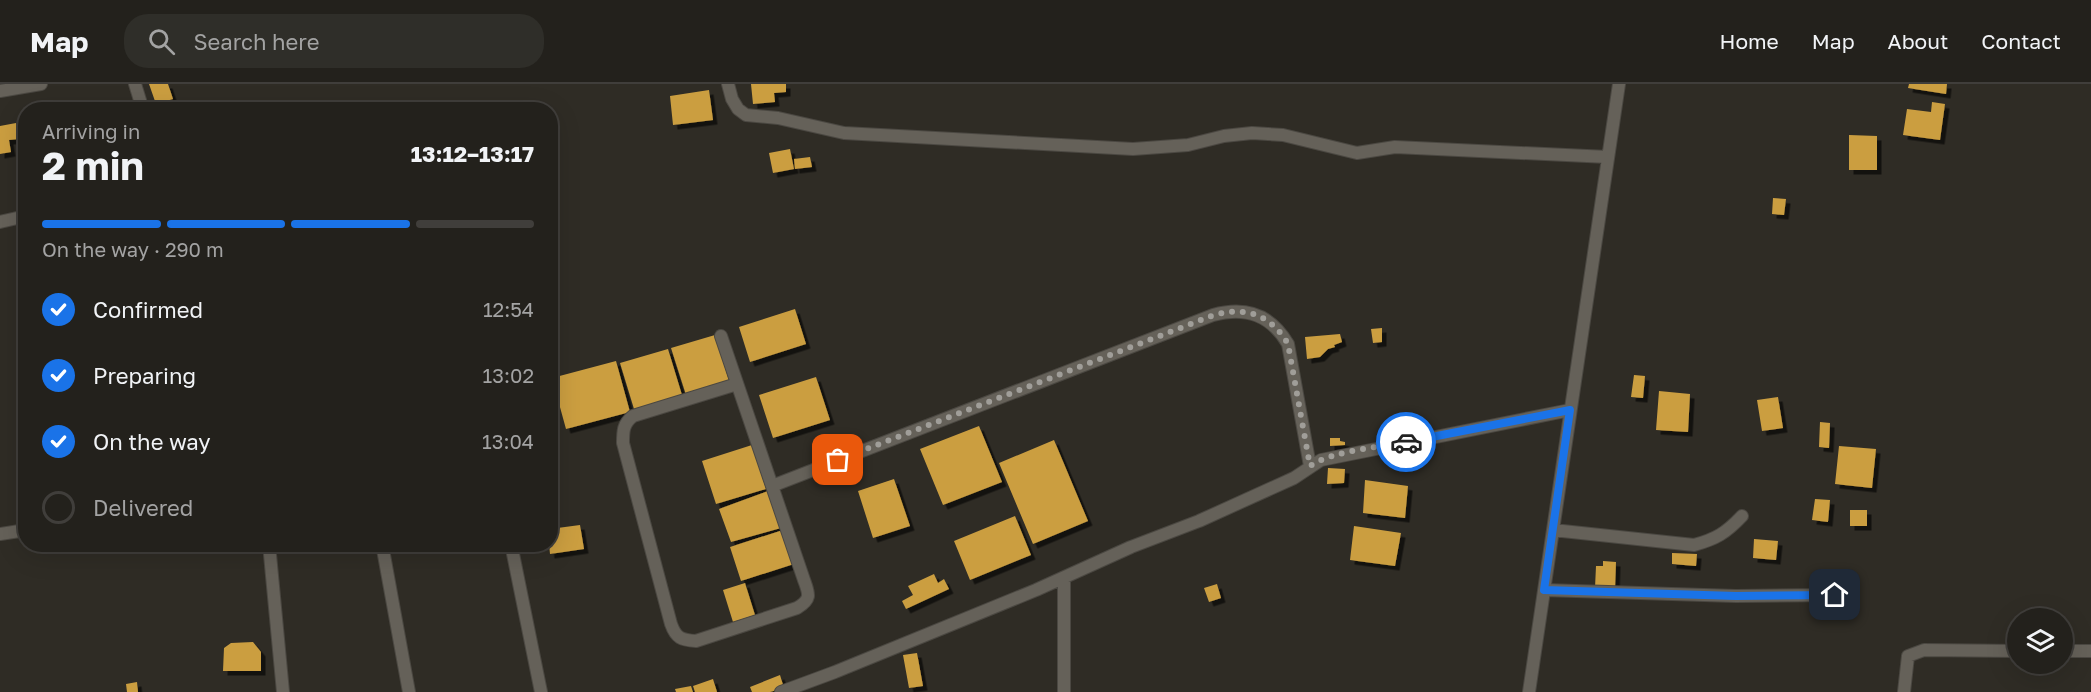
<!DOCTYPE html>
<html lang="en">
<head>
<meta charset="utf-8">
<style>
	:root { --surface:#23211c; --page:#2f2e29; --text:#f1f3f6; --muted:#a3a3a3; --line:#403e3b; --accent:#1a73e8 }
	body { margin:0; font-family:"Golos Text",sans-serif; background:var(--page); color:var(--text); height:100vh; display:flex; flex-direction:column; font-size:22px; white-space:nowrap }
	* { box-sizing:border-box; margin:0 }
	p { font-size:20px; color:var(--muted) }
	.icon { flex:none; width:33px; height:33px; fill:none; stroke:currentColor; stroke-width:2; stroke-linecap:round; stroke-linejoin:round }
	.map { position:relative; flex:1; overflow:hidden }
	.drawer { position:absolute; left:18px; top:18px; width:540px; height:450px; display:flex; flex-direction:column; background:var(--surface); border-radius:24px; box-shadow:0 6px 24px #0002,0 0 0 2px var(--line) }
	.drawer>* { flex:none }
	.buttons { position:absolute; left:2007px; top:524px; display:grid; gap:12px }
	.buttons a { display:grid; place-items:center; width:66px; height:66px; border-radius:50%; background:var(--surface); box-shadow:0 6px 24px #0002,0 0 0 2px var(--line); font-size:30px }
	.pin { position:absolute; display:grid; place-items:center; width:51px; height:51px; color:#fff; margin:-26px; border-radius:12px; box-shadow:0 3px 9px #0006 }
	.courier { position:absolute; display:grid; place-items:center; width:60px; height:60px; margin:-30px; border:4px solid #1a73e8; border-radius:50%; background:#fff; color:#222; box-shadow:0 2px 8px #0007 }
	.summary em { font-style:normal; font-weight:700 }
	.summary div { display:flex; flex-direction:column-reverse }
	.summary { display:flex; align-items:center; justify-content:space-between; height:102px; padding:0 24px }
	h1 { font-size:39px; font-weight:700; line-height:45px }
	.bar { display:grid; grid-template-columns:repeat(4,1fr); gap:9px 6px; align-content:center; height:72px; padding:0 24px }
	.bar i { height:8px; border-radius:4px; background:var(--line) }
	.bar .active { background:var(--accent) }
	.bar p { grid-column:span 4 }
	ol { padding:0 24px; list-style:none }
	li { display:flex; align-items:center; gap:18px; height:66px }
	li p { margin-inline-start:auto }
	li .icon { padding:6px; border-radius:50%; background:var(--accent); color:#fff; stroke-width:4 }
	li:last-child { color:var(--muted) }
	li i { width:33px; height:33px; border:3px solid var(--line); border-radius:50% }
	header { display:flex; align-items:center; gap:36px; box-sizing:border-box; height:84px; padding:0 30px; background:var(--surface); border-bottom:2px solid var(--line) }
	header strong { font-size:28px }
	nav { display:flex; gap:33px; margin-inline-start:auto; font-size:21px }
	.search { width:420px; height:54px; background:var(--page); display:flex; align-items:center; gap:15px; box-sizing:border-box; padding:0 21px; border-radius:24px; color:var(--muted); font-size:22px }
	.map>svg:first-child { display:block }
	.building { fill:#cb9e41; filter:url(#shadow) }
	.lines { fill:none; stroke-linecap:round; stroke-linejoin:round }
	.street-casing { stroke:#4b4842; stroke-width:14 }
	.street { stroke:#656159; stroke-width:12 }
	.done { stroke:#a09e99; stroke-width:6; stroke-dasharray:0 10.8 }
	.route { stroke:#1a73e8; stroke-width:8 }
</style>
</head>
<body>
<header>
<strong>Map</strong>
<div class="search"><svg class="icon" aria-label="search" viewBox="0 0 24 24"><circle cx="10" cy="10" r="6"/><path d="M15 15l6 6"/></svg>Search here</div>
<nav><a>Home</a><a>Map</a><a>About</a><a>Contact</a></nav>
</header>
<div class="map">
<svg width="2091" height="608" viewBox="0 0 2091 608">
	<defs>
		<filter id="shadow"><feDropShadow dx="4.5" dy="4.5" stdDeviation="0" flood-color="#0009"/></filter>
	</defs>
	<rect width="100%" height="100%" fill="#2f2c25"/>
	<!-- building -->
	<path class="building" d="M149 0H168L173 15 156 20Z
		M751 0H786V8L774 9 775 18 753 20Z
		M1909 0H1947L1946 10 1908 4Z
		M709 6 713 36 673 41 670 12Z
		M1932 18 1945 20 1940 56 1903 51 1907 25 1931 28Z
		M16 39 19 55 9 56 11 68 0 70V42Z
		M1849 51 1877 52V86H1849Z
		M790 65 794 85 773 89 769 69Z
		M810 73 812 83 795 85 794 75Z
		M1773 114 1786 115 1784 131 1772 130Z
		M795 225 806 260 750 278 739 243Z
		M1382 244V258L1373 259 1371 245Z
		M1340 250 1342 258 1334 261 1335 263 1328 265 1320 273 1307 275 1305 253Z
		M715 251 729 297 686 311 671 264Z
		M668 265 682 311 634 325 620 279Z
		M616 277 630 328 566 345 552 294Z
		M1634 291 1645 292 1643 314 1631 313Z
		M816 293 830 336 773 354 759 311Z
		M1659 307 1690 310 1688 348 1656 346Z
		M1778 313 1783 344 1762 347 1757 316Z
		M1820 338 1830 339 1829 364 1819 363Z
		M979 342 1002 398 943 421 920 365Z
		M1330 354H1340V357L1345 358V361L1330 362Z
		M1054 356 1088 437 1033 460 999 379Z
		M752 361 766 405 716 420 702 377Z
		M1839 362 1876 365 1872 404 1835 400Z
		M1328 384 1345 385 1344 399 1327 400Z
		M894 395 910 442 873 454 858 407Z
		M1365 396 1408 402 1405 434 1363 429Z
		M768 407 781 444 731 458 719 425Z
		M1815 415 1830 416 1828 438 1812 436Z
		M1850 426H1867V442H1850Z
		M1015 432 1031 471 970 496 954 457Z
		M580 441 584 465 550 470 549 460H550V445Z
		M1354 442 1401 449 1395 482 1350 476Z
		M783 446 794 480 741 497 730 463Z
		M1754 455 1778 457 1776 476 1753 474Z
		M1672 469 1697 470 1696 482 1672 480Z
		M1603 477 1616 478 1615 505 1595 504 1596 482H1603Z
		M934 490 938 499 944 495 949 505 906 525 902 517 913 511 908 502Z
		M745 499 755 531 733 538 723 506Z
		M1217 500 1221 514 1209 518 1204 504Z
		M253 558 261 568V587H223L224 564 231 559Z
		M917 569 923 602 909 604 903 571Z
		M780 591 784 604 770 608H752L750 603Z
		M713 595 717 608H695L693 602Z
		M137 598 138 608H127L126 600Z
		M691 602 693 608H676L675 605Z"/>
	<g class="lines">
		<!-- street casing -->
		<g class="street-casing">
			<path id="street" d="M135 0 143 26
				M728 0 732 15 738 25 746 31 778 34 844 49 1133 65 1188 61 1224 52 1252 49 1283 51 1357 69 1395 63 1608 73
				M0 7 41 0
				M0 138 26 132
				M721 252C748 333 776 414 804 496 809 510 812 515 797 524L696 557C681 556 676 554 671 540L623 359C623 347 623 340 633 332L737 300
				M772 402 1213 231C1246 222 1271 231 1288 260L1310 382
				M1553 446 1694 461C1716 455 1726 449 1742 432
				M0 450 26 446
				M269 460 283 608
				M382 460 409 608
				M511 460 541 608
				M1544 506 1736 512 1835 511
				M2062 567H2091
				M781 608 835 588 1036 506 1131 463 1199 437 1294 394 1321 376 1570 326
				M1064 608V494
				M1529 608 1619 0
				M1904 608 1908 572 1924 566 2018 567"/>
		</g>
		<!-- street -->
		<use href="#street" class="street"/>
	</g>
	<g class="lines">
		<!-- done -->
		<path class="done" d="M838 376 1214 231C1246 222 1271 231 1288 260L1310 382C1335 366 1376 364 1406 358"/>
		<!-- route -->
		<path class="route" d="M1406 358 1570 326 1544 506 1736 512 1835 511"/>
	</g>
</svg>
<div class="buttons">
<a><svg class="icon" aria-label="layers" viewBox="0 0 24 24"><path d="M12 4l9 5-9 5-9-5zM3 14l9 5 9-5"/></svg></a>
</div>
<div class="pin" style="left:838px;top:376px;background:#ea580c"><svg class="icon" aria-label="bag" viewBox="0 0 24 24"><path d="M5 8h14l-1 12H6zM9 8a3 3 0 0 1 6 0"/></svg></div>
<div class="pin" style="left:1835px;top:511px;background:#1f2937"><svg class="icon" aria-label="home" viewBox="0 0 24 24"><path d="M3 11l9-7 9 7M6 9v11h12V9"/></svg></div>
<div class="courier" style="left:1406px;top:358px"><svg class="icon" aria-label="car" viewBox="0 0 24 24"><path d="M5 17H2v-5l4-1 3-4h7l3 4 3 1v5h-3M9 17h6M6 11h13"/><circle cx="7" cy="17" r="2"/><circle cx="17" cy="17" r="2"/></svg></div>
<section class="drawer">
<div class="summary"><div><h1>2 min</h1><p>Arriving in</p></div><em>13:12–13:17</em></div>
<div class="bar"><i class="active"></i><i class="active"></i><i class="active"></i><i></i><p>On the way · 290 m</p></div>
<ol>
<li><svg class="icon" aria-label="check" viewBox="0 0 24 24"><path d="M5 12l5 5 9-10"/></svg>Confirmed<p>12:54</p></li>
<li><svg class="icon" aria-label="check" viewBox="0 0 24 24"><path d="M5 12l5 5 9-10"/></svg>Preparing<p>13:02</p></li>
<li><svg class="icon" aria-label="check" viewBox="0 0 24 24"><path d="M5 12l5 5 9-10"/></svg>On the way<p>13:04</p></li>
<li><i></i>Delivered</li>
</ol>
</section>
</div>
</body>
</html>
